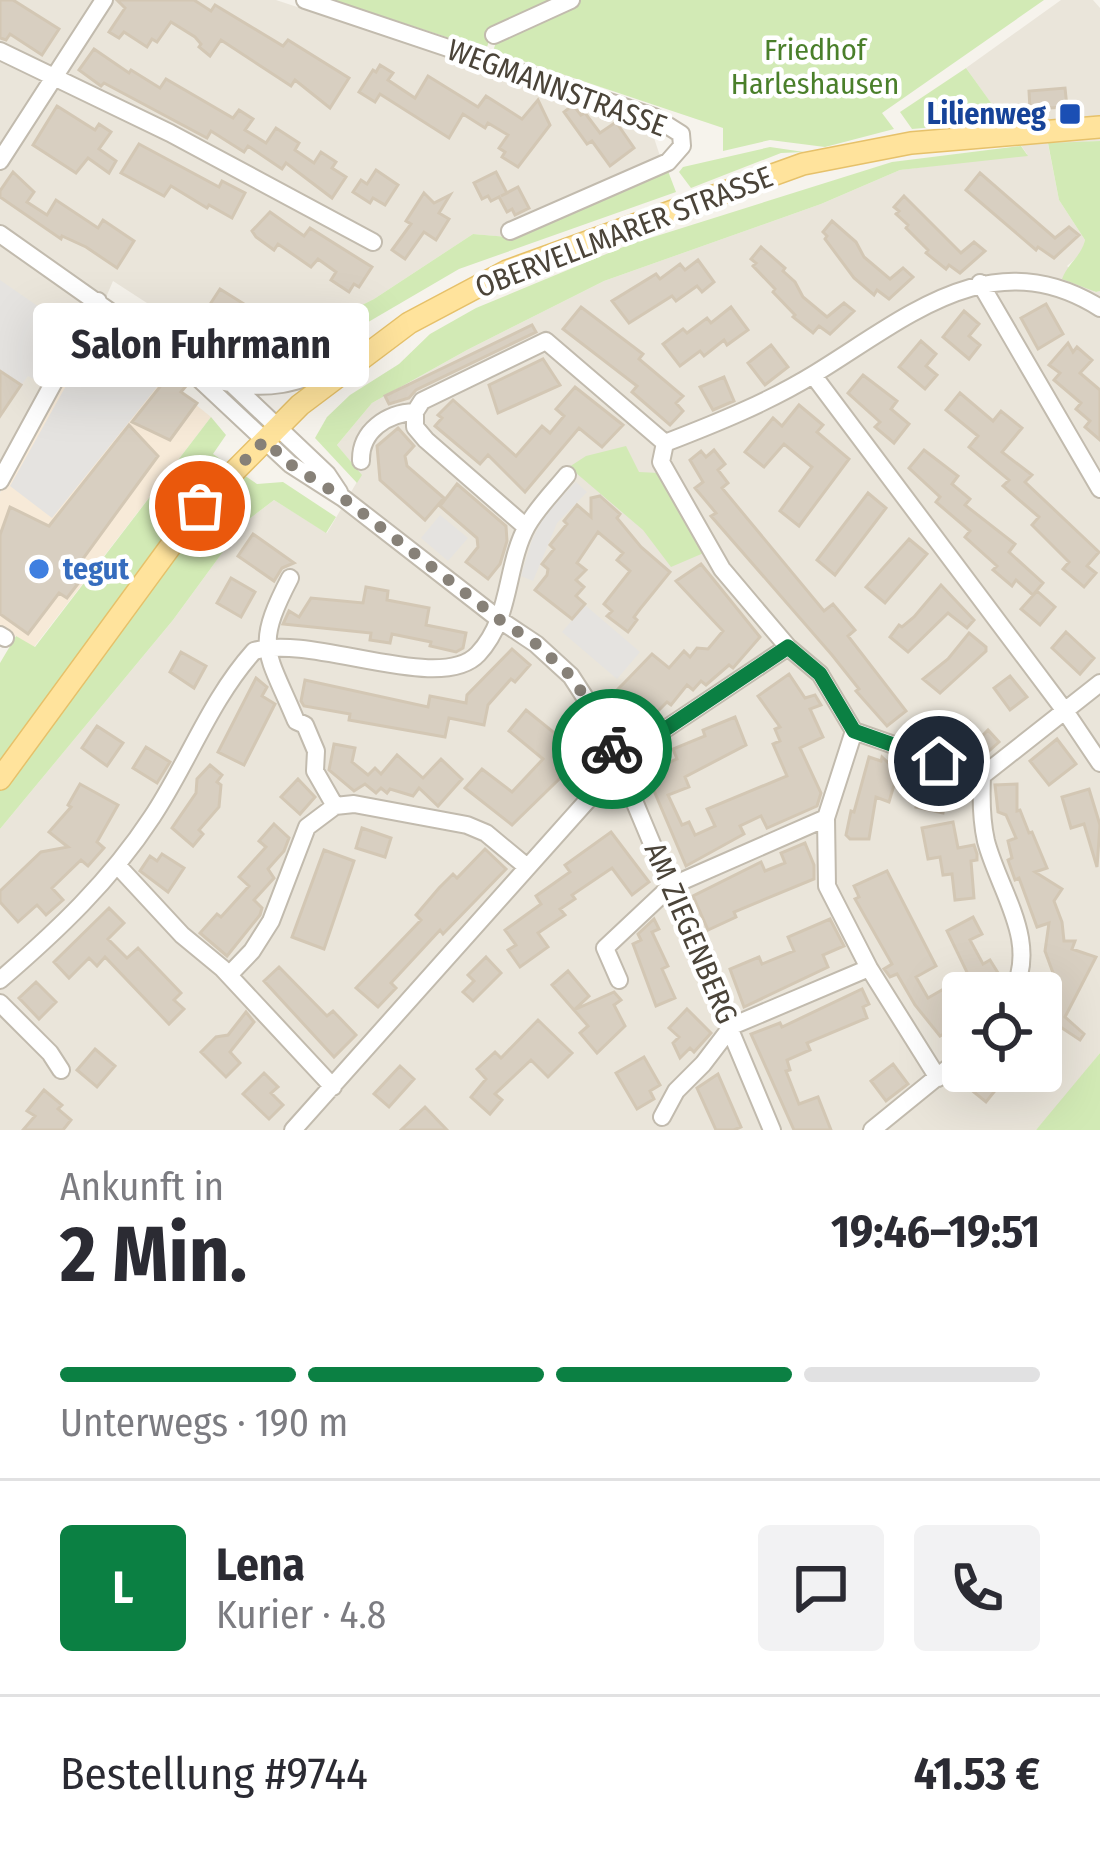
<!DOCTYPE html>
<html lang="de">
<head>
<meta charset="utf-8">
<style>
	:root { --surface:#fff; --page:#f2f2f3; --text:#2b2b33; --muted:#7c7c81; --line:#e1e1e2; --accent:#0b8043 }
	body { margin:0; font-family:"Fira Sans Condensed",sans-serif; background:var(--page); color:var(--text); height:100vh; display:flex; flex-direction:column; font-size:45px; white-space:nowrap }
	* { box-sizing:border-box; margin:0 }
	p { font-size:39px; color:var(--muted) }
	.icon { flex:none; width:66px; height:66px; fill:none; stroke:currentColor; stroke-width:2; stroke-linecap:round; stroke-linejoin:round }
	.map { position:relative; height:1130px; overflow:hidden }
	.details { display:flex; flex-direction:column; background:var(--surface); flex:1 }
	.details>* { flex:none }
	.tools { position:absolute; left:942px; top:972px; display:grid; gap:24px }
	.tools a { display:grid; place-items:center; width:120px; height:120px; border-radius:12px; background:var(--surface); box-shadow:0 12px 48px #0002; font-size:60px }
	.pin { position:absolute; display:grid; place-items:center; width:102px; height:102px; color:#fff; margin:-51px; border:6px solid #fff; border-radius:50%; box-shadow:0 3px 12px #0007 }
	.courier { position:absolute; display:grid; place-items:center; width:120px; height:120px; margin:-60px; border:9px solid #0b8043; border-radius:50%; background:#fff; color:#222; box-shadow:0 3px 15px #0007 }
	.bubble { position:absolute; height:84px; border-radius:12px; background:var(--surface); box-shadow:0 12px 48px #0002; font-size:39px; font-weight:700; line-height:84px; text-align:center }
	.head em { font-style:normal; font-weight:700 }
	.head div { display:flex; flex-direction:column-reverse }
	.head { display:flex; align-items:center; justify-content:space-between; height:204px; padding:0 60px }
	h1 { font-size:78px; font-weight:700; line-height:90px }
	.bar { display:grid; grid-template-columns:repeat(4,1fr); gap:18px 12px; align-content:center; height:144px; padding:0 60px }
	.bar i { height:15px; border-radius:9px; background:var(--line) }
	.bar .current { background:var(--accent) }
	.bar p { grid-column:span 4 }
	.line { display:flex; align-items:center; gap:30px; padding:0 60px; border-top:3px solid var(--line) }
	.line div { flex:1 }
	.round { display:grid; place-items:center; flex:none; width:126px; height:126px; border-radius:12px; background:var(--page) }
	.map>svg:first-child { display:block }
	.residential { fill:#eae5da; fill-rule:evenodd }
	.commercial { fill:#f7ead8 }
	.green { fill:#d2eab5 }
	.parking { fill:#e5e3e0 }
	.building { fill:#d8cfc1; stroke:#d3c7b4; stroke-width:3 }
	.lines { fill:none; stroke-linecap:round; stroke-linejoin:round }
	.minor-casing { stroke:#c2bbae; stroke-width:20 }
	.major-casing { stroke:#e6c16a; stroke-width:24 }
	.minor { stroke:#fff; stroke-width:16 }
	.major { stroke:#ffe39c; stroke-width:21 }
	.done { stroke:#878178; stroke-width:12; stroke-dasharray:0 21.6 }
	.route { stroke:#0b8043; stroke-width:15 }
	.transit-dot { fill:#1a4fb4; stroke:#fff; stroke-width:4.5 }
	.shop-dot { fill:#3f7fe0; stroke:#fff; stroke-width:4.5 }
	.labels { text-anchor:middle; stroke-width:9; stroke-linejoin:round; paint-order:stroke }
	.park-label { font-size:30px; fill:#4a7f2a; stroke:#fff }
	.street-label { font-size:30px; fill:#4b4439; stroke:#fff }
	.transit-label { font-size:30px; font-weight:bold; fill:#164399; stroke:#fff; text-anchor:end }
	.shop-label { font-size:30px; font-weight:bold; fill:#366cbe; stroke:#fff; text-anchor:start }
</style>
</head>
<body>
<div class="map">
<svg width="1100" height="1130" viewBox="0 0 1100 1130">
	<rect width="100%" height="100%" fill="#f6f3ec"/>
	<!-- residential -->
	<path class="residential" d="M0 0H276L643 121 651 129 664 168 507 237 473 234 374 299 326 323 280 358 235 360 113 281 95 323 6 477 0 494Z
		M1061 0H1093L1100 8V141L1048 144 1059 200 1085 240 1082 253 1067 266 1095 292 1100 291V1053L1060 1104 1036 1130H0V829L173 620 244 523 274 500 327 533 361 475 337 445 372 403 467 350 604 281 821 204 900 170 1027 154 966 68ZM963 993H1041V1071H963Z"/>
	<!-- commercial -->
	<path class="commercial" d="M95 323 211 417 34 647 0 627V494L6 477Z"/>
	<!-- green -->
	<path class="green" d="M333 0H1044L882 113 894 129 825 147 770 140 723 151V128L493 51 498 37 491 35 486 50Z
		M966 68 1004 121 912 129 900 112Z
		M1100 141V291L1096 292 1062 279C1068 263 1081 257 1085 240L1059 200 1048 143Z
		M1021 146 1028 156 900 170 821 204 604 281 467 350 372 403 337 445 362 475 357 483 315 438 327 417 350 395 399 364 430 334 476 308 628 245 892 162Z
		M770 147 804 152 781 153 691 188 679 172 683 167Z
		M668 171 676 192 459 269 293 366 252 369 235 360 280 358 326 323 374 299 473 234 508 237Z
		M211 417 226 435 213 454 257 484 283 482 336 517 326 533 274 500 244 523 173 620 0 829V663L16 636 35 647Z
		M626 446 639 472 659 473 706 552 671 567 643 530 569 467 586 456Z
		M1100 1053V1130H1036Z"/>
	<!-- parking -->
	<path class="parking" d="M0 280 68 327 39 382 28 376 21 385 0 371Z
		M96 332 161 382 52 518 10 486Z
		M576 482 587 492 557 523 533 581 521 576 532 540 546 513Z
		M440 515 468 538 448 561 421 538Z
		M585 605 640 652 617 679 562 632Z"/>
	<!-- building -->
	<path class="building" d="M0 0H13L59 29 42 55 10 34 6 40 0 38Z
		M117 0H194L211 11 215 5 283 46 288 40 349 78 330 108 295 80 291 86 221 40 210 56 199 47 201 44 195 37 171 22 157 42 152 39 147 47 124 32 119 38 109 32 125 8Z
		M94 49 129 73 131 70 160 88 166 79 233 118 239 110 253 119 245 130 266 143 276 128 299 143 295 150 314 163 321 152 336 162 332 168 346 177 332 198 286 163 282 169 248 146 244 152 211 131 207 138 104 83 101 86 79 70Z
		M380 65 393 73 388 80 415 98 428 76 478 107 486 96 522 119 538 100 550 125 518 167 502 157 505 152 499 148 508 135 488 123 485 128 463 114 449 138 380 94 375 102 359 92 373 70 376 72Z
		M1065 88 1067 107 1030 109 1029 91Z
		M573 105 581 115 585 113 600 133 616 122 634 148 610 166 592 141 587 144 564 112Z
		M57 106 95 130 99 124 111 132 99 149 116 161 109 173 88 158 76 173 33 145Z
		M139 144 219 187 222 181 245 193 232 218 209 205 207 208 171 186 164 196 121 173Z
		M376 170 398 185 385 205 373 198 370 203 353 192 361 180 367 184Z
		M13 172 34 192 27 202 47 215 56 200 98 228 103 220 134 241 117 268 86 247 62 236 61 239 0 197V191Z
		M496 172 507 193 501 196 518 187 529 208 515 215 512 209 507 212 499 197 491 201 488 196 482 199 474 183Z
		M980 173 1055 238 1069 227 1079 235 1054 258 1038 247 1036 250 966 190Z
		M424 193 434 203 450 195 439 213 449 219 436 240 424 232 405 259 392 250 411 224 406 221Z
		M904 196 961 253 974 242 985 251 960 273 949 265 946 269 926 253 928 250 906 228 908 225 896 214 899 211 894 207Z
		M270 212 304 236 310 228 372 267 359 287 354 284 349 292 331 280 336 272 318 259 311 267 278 244 274 250 256 237 252 231Z
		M832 221 856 242 864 257 890 279 903 268 913 277 889 299 877 290 874 295 854 278 825 239 827 236 823 232Z
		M761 247 785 268 783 271 795 282 803 297 827 317 844 303 854 311 830 334 819 326 813 333 793 317 795 315 773 292 775 289 753 266 756 263 751 259Z
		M698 260 714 282 702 292 697 286 676 301 672 296 629 323 612 301 656 274 660 279 680 264 685 270Z
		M220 289 260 314 263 309 284 321 260 352 249 344 258 331 236 318 230 328 205 312Z
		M1046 304 1063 334 1038 349 1021 318Z
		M581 307 643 354 639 359 683 396 676 403 683 411 670 425 632 392 637 386 563 329Z
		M731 307 748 330 727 345 724 340 704 356 700 351 680 366 663 344 683 329 687 333 707 318 711 323Z
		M964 311 979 324 969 336 980 345 969 359 943 337Z
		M532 325 536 332 416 390 409 398 389 404 385 396Z
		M921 341 936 354 926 366 937 375 925 389 899 367Z
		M1068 343 1073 352 1077 347 1092 360 1080 373 1100 390V440L1085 427 1090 421 1076 409 1081 403 1054 380 1060 373 1049 365Z
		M771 345 788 367 765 385 748 363Z
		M543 359 560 385 498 413 489 385Z
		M0 371 21 385 0 416Z
		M170 374 186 386 181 392 197 403 170 440 132 422Z
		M863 375 897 401 891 409 909 424 894 443 875 427 880 422 848 393Z
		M724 377 734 401 713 410 700 387Z
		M575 387 623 425 602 447 579 428 525 492 488 455 480 464 435 426 442 418 438 415 453 400 516 456 542 426 550 433 564 416 556 409Z
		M960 393 993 421 1001 411 1022 428 1002 452 1032 475 1025 482 1099 552 1087 566 1096 573 1084 587 1063 569 1069 562 1032 525 1039 517 1003 486 1009 480 969 447 978 436 946 410Z
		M799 405 823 425 817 432 849 459 799 526 780 511 812 467 784 444 764 467 745 452 773 418 782 426Z
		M129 425 158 456 71 575 80 581 67 598 59 593 28 634 0 614V535L10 507 49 526Z
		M398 428 414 446 405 456 407 466 444 498 425 520 380 480 377 446Z
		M714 450 725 464 718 470 728 483 722 488 824 611 833 604 855 630 848 636 906 711 887 726 856 691 859 689 832 655 711 516 716 513 695 488 703 482 690 460 701 451 706 457Z
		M924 450 958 476 952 484 970 499 965 505 1015 544 1009 552 1043 583 1033 595 1016 580 1012 586 993 570 997 566 965 537 970 531 936 502 940 497 909 468Z
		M457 484 506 526 507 541 500 564 488 579 466 562 478 547 477 538 440 506Z
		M868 493 886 508 835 575 817 560Z
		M600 496 620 514 617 518 641 547 670 572 640 609 634 617 637 620 628 632 607 616 612 611 604 604 630 571 617 560 623 553 598 532 577 563 586 570 576 580 584 587 576 596 585 604 572 619 535 590 547 575 548 569 542 564 554 549 550 545 567 524 564 521 577 505 591 517V498Z
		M253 534 294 563 282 568 274 581 238 556Z
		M909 539 927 554 885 603 866 587Z
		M701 564 760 637 733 668 729 665 706 685 701 681 693 690 687 685 671 705 667 702 651 718 645 714 640 720 615 692 624 683 652 654 669 668 684 651 690 657 697 648 708 649 723 631 676 581Z
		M231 578 255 592 241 617 217 603Z
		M941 585 974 620 967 628 948 613 908 652 890 637 899 625 902 627 914 617Z
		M366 587 388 591 387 600 429 608 426 625 466 633 463 648 456 652 430 646 431 642 392 634 390 643 370 640 371 633 283 624 289 611 299 617 311 598 363 603Z
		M1037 591 1055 607 1040 625 1021 609Z
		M1066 632 1094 658 1080 674 1052 648Z
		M969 633 986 647V651L940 693 923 679 948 659Z
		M512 649 530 665 515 682 511 679 488 705 484 725 449 718 445 737 349 720 350 714 304 706 301 701 305 680 428 707 430 696 466 703 467 695Z
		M181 652 206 666 194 688 170 672Z
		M789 674 805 698 815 695 821 705 810 709 823 737 800 748 821 793 817 806 767 828 761 816 740 826 744 834 686 866 646 772 677 759 673 749 705 736 703 730 735 717 746 745 685 777 689 787 668 795 682 825 689 822 695 835 715 826 707 809 787 776 773 744 780 741 775 729 780 727 758 696Z
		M1010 676 1027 697 1010 710 994 688Z
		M256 678 267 687 262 696 275 704 244 765 218 752Z
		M526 710 558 736 569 724 593 746 512 825 465 788 482 769 512 792 543 759 509 731Z
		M951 715 965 727 970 722 982 736 988 730 999 742 979 760 968 748 963 753 951 740 946 744 934 731Z
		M97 726 123 743 107 766 82 748Z
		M1057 739 1076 764 1049 785 1030 761Z
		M334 744 355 748 352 762 368 775 375 768 381 774 397 755 423 778 441 759 462 779 438 806 419 788 413 796 390 789 387 793 381 788 376 793 365 784 354 791 329 770Z
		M146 747 170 762 157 783 133 768Z
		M869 757 881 761 882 757 898 772 922 777 920 788 921 783 948 788 943 813 916 807 919 790 894 785 889 802 876 797 869 839H850L846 835 851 811 854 812Z
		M210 765 222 775 217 782 221 785 219 807 199 830 203 834 193 846 172 828 196 793 197 779Z
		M298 779 315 797 300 814 281 797Z
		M80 784 118 805 97 842 104 848 88 866 81 860 52 888 63 900 46 915 37 905 18 922 0 902V891L41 852 68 847 49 832 71 807 68 805Z
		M1017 784V811L1020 810 1029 833 1032 832 1047 868 1035 872 1062 889 1054 901 1062 922 1064 941H1075L1072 949 1096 957 1065 1017 1084 1034 1080 1040 1041 1014V993H1029L1034 979 1046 986 1056 981 1045 951 1049 923 1037 927 1019 878 1015 880 1008 860 1012 858 1008 841 1016 838 1006 815 998 812 995 785Z
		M1089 789 1100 825 1097 867 1084 824 1071 828 1062 797Z
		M953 822 958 848 974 845 977 854V860L971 861 974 898 955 900 952 874 943 875 940 857 928 859 922 828Z
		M274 824 289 838 284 851 268 869 274 878 254 900 262 908 260 915 227 956 200 933 217 914 221 917 249 886 239 877 266 847 259 841Z
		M362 828 391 838 385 857 356 848Z
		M611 832 649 882 632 895 612 868 572 895 575 899 560 909 565 915 538 933 548 947 520 967 508 950 516 945 505 930 541 904 536 896 570 872 565 865Z
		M805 843 814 865V879L734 912 736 917 708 930 693 896 761 862 765 871 785 863 781 853Z
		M485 849 506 869 443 934 440 930 391 983 396 988 378 1007 356 988 421 920 416 915 439 888 453 874 457 878Z
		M324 850 354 861 324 949 292 937Z
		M162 854 184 868 168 892 140 871 150 856 157 861Z
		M887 871 936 966 916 977 928 998 947 987 963 1016V1023L940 1036 915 1005 897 974 890 977 884 969 892 964 855 899 859 897 854 886Z
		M109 908 124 923 108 939 127 958 138 948 181 993 174 1000 184 1009 169 1024 105 957 97 966 89 958 69 978 54 962Z
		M973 917 982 934 970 940 983 964 990 960 1003 981 999 993H977L947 931Z
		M654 919 659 929 652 932 668 966 662 969 675 998 656 1006 633 944 641 940 638 934Z
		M830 919 844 946 823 955 828 967 744 1007 730 969 759 957 762 964 794 951 788 937Z
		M486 957 501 973 473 1001 463 992 474 981 468 975Z
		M279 967 327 1016 333 1011 356 1035 334 1057 264 981Z
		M568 971 589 996 574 1010 552 985Z
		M36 982 56 1002 39 1019 19 998Z
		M862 989 869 1004 863 1007 867 1018 807 1043 810 1050 787 1060 790 1070 786 1071 799 1104 818 1097 831 1130H794L751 1034 780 1023 782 1027Z
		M614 992 621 1000 614 1005 625 1026 597 1053 580 1033 588 1026 574 1010Z
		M687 1009 711 1033 694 1052 690 1048 680 1058 673 1043 679 1037 669 1028Z
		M246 1012 254 1022 230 1052 240 1063 226 1077 201 1052 216 1037 228 1035Z
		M538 1020 572 1053 548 1077 531 1060 495 1094 502 1100 490 1114 471 1097 486 1079 477 1069 495 1052 501 1058Z
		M95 1049 115 1066 97 1087 77 1070Z
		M644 1057 660 1085 650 1091 654 1099 637 1109 616 1073Z
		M893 1064 908 1084 886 1101 871 1081Z
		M400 1066 414 1079 389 1107 374 1094Z
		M974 1071H999L1006 1077 986 1102 964 1084Z
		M264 1073 278 1087 271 1093 283 1105 269 1119 243 1094Z
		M718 1074 741 1127 734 1130H716L697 1088Z
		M44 1090 62 1105 58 1109 71 1120 63 1130H23L35 1116 27 1111Z
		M425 1107 447 1130H401Z"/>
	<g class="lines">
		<!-- minor casing -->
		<g class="minor-casing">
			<path id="minor" d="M305 0 654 117 681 134 682 146 668 162 510 231
				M494 35 571 0
				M0 51 170 133 373 242
				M0 161 104 0
				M0 234 136 330 195 375 290 464 343 498 500 620 536 644 571 676 595 713 619 765 772 1130
				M980 283 1100 489
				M196 375C225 383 251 389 282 384 303 381 316 371 338 374
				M813 375 1065 711 1100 763
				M232 384 327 474 339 492
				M415 412 422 401 546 341 665 443
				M415 412V427L426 440 526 527
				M665 443 661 462 722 569 788 647 820 674 854 731 826 818 827 886 869 968 938 1078
				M665 443C717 423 769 402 816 373 906 318 992 240 1100 308
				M361 461C360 431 387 413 415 412
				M0 481 98 301
				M290 578C253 649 267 651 296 721L305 725 316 751 315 771 335 806
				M0 635 5 638
				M854 731 982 776 1100 683
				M982 776C981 799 981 819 986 841 999 891 1040 942 1012 993
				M118 866 182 935 222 968 333 1087
				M229 975 252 951 271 921 307 827 335 806 354 804 467 825 486 833 527 867
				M0 980C57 931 110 881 152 817 188 763 210 700 254 651 311 633 440 695 478 654 512 618 505 566 527 526 537 508 554 491 567 475
				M619 980 605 948 671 886 826 818
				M0 1003 50 1053 61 1070
				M662 1117 676 1091 703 1064 732 1026 869 968
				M293 1130 619 765 652 738 788 647
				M872 1130 963 1056"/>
		</g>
		<!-- major casing -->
		<g class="major-casing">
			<path id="major" d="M0 779 200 506 300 405 409 323 507 271 803 164 911 143 1100 127"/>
		</g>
		<!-- minor -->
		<use href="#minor" class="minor"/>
		<!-- major -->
		<use href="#major" class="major"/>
	</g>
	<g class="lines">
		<!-- done -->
		<path class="done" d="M200 506 265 440 290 464 343 498 500 620 536 644 571 676 595 713 612 749"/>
		<!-- route -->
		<path class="route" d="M612 749 619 765 652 738 788 647 820 674 854 731 939 761"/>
	</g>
	<!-- markers -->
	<rect class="transit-dot" x="1058" y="102" width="24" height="24" rx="6"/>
	<circle class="shop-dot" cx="39" cy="569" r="12"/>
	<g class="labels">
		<!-- park labels -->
		<g class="park-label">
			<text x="815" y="60">Friedhof<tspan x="815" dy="34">Harleshausen</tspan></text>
		</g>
		<!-- street labels -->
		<g class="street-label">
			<text transform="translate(557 88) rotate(20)" y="10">WEGMANNSTRASSE</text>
			<text transform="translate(624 232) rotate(-21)" y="10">OBERVELLMARER STRASSE</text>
			<text transform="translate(691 933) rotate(67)" y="10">AM ZIEGENBERG</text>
		</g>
		<!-- transit labels -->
		<g class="transit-label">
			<text x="1046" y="124">Lilienweg</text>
		</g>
		<!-- shop labels -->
		<g class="shop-label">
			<text x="63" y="579">tegut</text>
		</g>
	</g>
</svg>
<div class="tools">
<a><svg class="icon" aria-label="locate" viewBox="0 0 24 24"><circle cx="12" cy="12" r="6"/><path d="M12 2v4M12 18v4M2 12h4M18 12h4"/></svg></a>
</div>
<div class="pin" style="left:200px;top:506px;background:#ea580c"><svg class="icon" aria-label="bag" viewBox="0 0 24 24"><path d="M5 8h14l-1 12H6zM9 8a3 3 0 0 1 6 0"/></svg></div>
<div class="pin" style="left:939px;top:761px;background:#1f2937"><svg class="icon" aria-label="home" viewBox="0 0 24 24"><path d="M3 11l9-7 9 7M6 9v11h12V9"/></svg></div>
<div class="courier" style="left:612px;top:749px"><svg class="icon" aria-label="bike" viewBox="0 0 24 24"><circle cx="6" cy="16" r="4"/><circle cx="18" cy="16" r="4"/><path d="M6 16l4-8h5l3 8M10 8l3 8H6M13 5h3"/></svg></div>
<div class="bubble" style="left:33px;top:303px;width:336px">Salon Fuhrmann</div>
</div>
<section class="details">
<div class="head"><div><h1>2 Min.</h1><p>Ankunft in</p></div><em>19:46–19:51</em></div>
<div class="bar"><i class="current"></i><i class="current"></i><i class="current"></i><i></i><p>Unterwegs · 190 m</p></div>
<div class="line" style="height:216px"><b class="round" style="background:var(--accent);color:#fff">L</b><div><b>Lena</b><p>Kurier · 4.8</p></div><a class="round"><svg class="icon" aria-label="chat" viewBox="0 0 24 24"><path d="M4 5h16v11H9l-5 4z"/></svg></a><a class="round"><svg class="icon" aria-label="phone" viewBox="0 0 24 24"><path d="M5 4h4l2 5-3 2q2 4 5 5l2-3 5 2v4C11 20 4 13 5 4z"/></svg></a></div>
<div class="line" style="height:156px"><div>Bestellung #9744</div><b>41.53 €</b></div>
</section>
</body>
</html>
